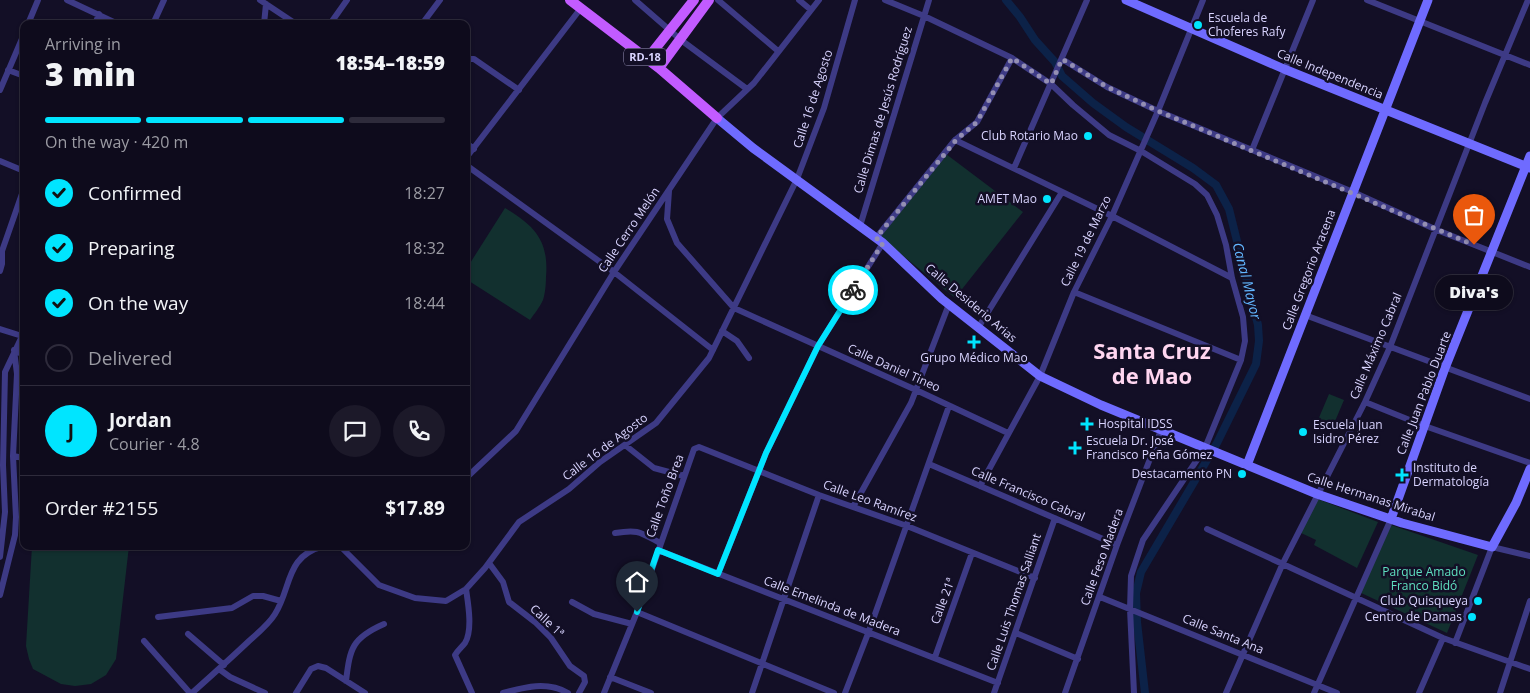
<!DOCTYPE html>
<html lang="en">
<head>
<meta charset="utf-8">
<style>
	:root { --surface:#0e0b1c; --page:#1c1929; --text:#f1f3f6; --muted:#9b9ba3; --line:#2e2b3b; --accent:#00e5ff }
	body { margin:0; font-family:"Open Sans",sans-serif; background:var(--page); color:var(--text); height:100vh; display:flex; flex-direction:column; font-size:19px; white-space:nowrap }
	* { box-sizing:border-box; margin:0 }
	p { font-size:16px; color:var(--muted) }
	.icon { flex:none; width:28px; height:28px; fill:none; stroke:currentColor; stroke-width:2; stroke-linecap:round; stroke-linejoin:round }
	.map { position:relative; flex:1; overflow:hidden }
	.panel { position:absolute; left:20px; top:20px; width:450px; height:530px; display:flex; flex-direction:column; background:var(--surface); border-radius:10px; box-shadow:0 1px 4px #0004,0 0 0 1px var(--line) }
	.panel>* { flex:none }
	.pin { position:absolute; display:grid; place-items:center; width:42px; height:42px; color:#fff; margin:-51px -21px; border-radius:50% 50% 50% 0; rotate:-45deg; box-shadow:0 0 5px #0007 }
	.pin .icon { rotate:45deg }
	.courier { position:absolute; display:grid; place-items:center; width:50px; height:50px; margin:-25px; border:4px solid #00e5ff; border-radius:50%; background:#fff; color:#222; box-shadow:0 1px 6px #0007 }
	.bubble { position:absolute; height:35px; border-radius:18px; background:var(--surface); box-shadow:0 1px 4px #0004,0 0 0 1px var(--line); font-size:16px; font-weight:800; line-height:35px; text-align:center }
	.head em { font-style:normal; font-weight:800 }
	.head div { display:flex; flex-direction:column-reverse }
	.head { display:flex; align-items:center; justify-content:space-between; height:85px; padding:0 25px }
	h1 { font-size:32px; font-weight:800; line-height:38px }
	.bar { display:grid; grid-template-columns:repeat(4,1fr); gap:8px 5px; align-content:center; height:60px; padding:0 25px }
	.bar i { height:6px; border-radius:4px; background:var(--line) }
	.bar .on { background:var(--accent) }
	.bar p { grid-column:span 4 }
	.line { display:flex; align-items:center; gap:12px; padding:0 25px; border-top:1px solid var(--line) }
	.line div { flex:1 }
	.round { display:grid; place-items:center; flex:none; width:52px; height:52px; border-radius:26px; background:var(--page) }
	ol { padding:0 25px; list-style:none }
	li { display:flex; align-items:center; gap:15px; height:55px }
	li p { margin-inline-start:auto }
	li .icon { padding:5px; border-radius:50%; background:var(--accent); color:#111; stroke-width:4 }
	li:last-child { color:var(--muted) }
	li i { width:28px; height:28px; border:2px solid var(--line); border-radius:50% }
	.map>svg:first-child { display:block }
	.green { fill:#12302f }
	.lines { fill:none; stroke-linecap:round; stroke-linejoin:round }
	.canal { stroke:#0c2248; stroke-width:8 }
	.street { stroke:#3d3a85; stroke-width:6 }
	.secondary { stroke:#6f6bff; stroke-width:9 }
	.primary { stroke:#c25bff; stroke-width:10 }
	.done { stroke:#948fb3; stroke-width:5; stroke-dasharray:0 9 }
	.route { stroke:#00e5ff; stroke-width:6 }
	.poi-dot { fill:#00e5ff; stroke:#130f26; stroke-width:2 }
	.labels { text-anchor:middle; stroke-width:5; stroke-linejoin:round; paint-order:stroke }
	.shield { fill:#130f26; stroke:#9e99be; stroke-width:1 }
	.shield-label { font-size:11px; font-weight:bold; fill:#d9d4ff }
	.poi-label { font-size:12px; fill:#d9d4ff; stroke:#130f26; text-anchor:start }
	.street-label { font-size:12px; fill:#d9d4ff; stroke:#130f26 }
	.park-label { font-size:12px; fill:#5fe0c0; stroke:#130f26 }
	.water-label { font-size:14px; font-style:italic; fill:#62b6ff; stroke:#130f26 }
	.town-label { font-size:22px; font-weight:bold; fill:#ffd6f0; stroke:#130f26 }
</style>
</head>
<body>
<div class="map">
<svg width="1530" height="693" viewBox="0 0 1530 693">
	<rect width="100%" height="100%" fill="#130f26"/>
	<!-- green -->
	<path class="green" d="M946 154 1023 212 955 298 880 237Z
		M505 208C535 226 549 241 546 277 546 284 545 294 543 300 540 307 534 314 530 320L469 281 467 268Z
		M1329 394 1344 400 1333 426 1318 420Z
		M1315 498 1378 522 1357 568 1314 545 1316 540 1299 532Z
		M1391 525 1478 555 1447 633 1359 592Z
		M32 546H129L116 659 106 675 91 684 75 686 61 684 33 669 29 659 26 646Z"/>
	<g class="lines">
		<!-- canal -->
		<path class="canal" d="M1006 0 1020 17 1035 40 1055 62 1062 76 1093 103 1126 127 1193 168 1216 185 1229 209 1258 325 1259 341 1256 364 1217 443 1141 572 1136 593 1137 622 1145 693"/>
		<!-- street -->
		<path class="street" d="M67 0 118 24
			M260 0 296 24
			M635 0 681 40 747 89
			M718 0 778 51
			M799 0 811 10
			M885 0 924 16 1012 58 1051 84 1073 105 1109 135 1141 151 1195 184 1207 195 1217 215 1226 245 1232 278 1243 317 1245 341 1241 360 1205 448 1143 540 1131 576 1130 609 1134 693
			M1367 0 1530 65
			M28 24 38 0
			M95 24 99 14
			M153 24 164 0
			M264 24 266 4
			M330 24 347 0
			M422 24 440 0
			M1062 59 1107 87 1158 111 1353 192 1437 230 1530 267
			M466 64 469 59H474L519 90
			M8 70 24 76
			M0 90 24 34
			M955 140 1112 216 1232 278
			M466 143 474 149
			M1252 150 1313 0
			M466 158 581 8
			M0 161 24 171
			M466 165 614 272 713 350
			M1014 168 1087 0
			M669 191 667 219 677 243 734 308 916 390 1008 433
			M860 226 929 0
			M876 238 955 140 977 122 1012 58
			M0 271 2 264V251L24 188
			M1074 292 1241 360
			M1305 315 1530 399
			M978 328 1062 192
			M0 329 22 336
			M722 331 737 341 749 358
			M14 350 24 355
			M1365 402 1422 425 1530 463
			M625 445 654 468 684 476
			M13 456 24 458
			M929 464 1117 545
			M466 478 516 431 614 272 717 118 754 83 819 0
			M980 486 1040 376 1074 292 1112 216 1158 111 1203 0
			M853 507 911 403 949 304
			M1207 529 1443 638 1530 669
			M615 533C638 529 640 532 660 543
			M340 546 379 585 415 598 446 601 466 589 485 568 519 522 569 489 600 462 656 423 709 358 797 179 824 108 855 0
			M658 550 998 683
			M0 557 5 512 3 465 5 372 24 332
			M489 563 503 582 509 602 535 622 551 638 570 666 584 676 585 682 579 693
			M718 574 766 453 818 346 883 243
			M466 589C468 603 473 630 465 643 462 647 458 650 455 655L472 693
			M0 595 15 535 16 517 13 456 17 374 14 350
			M1100 597 1337 693
			M572 602 594 614 632 624
			M637 612 834 693
			M158 617 232 608 253 596H263L281 601
			M1016 633 1078 659
			M188 634 224 665
			M144 641 190 693
			M1455 643 1492 547 1530 556
			M935 657 972 553
			M219 669 230 677 265 693
			M610 677 651 693
			M346 681C350 648 352 638 384 624
			M192 693C211 676 230 659 249 641 258 633 269 624 275 614 292 587 285 556 324 546
			M296 693 311 669 318 666 326 668 365 693
			M503 693C525 687 547 681 568 693
			M604 693 637 612 694 449 699 447 819 495 907 526 1035 578
			M752 693 819 495
			M845 693 869 631 949 406
			M994 693 1055 518
			M1065 693 1117 545 1161 430
			M1226 693 1283 563 1365 402 1390 347 1485 103 1528 0
			M1314 693 1391 519
			M1419 693 1443 638
			M1500 693 1530 601"/>
		<!-- secondary -->
		<path class="secondary" d="M1126 0 1284 69 1530 168
			M717 118 753 148 883 243 942 299 1040 376 1101 405 1317 494 1402 523 1492 547 1516 503 1530 469
			M1247 465 1428 0
			M1391 519 1445 368 1530 156"/>
		<!-- primary -->
		<path class="primary" d="M570 0 659 68 717 118
			M647 59 694 0
			M659 68 709 0"/>
	</g>
	<g class="lines">
		<!-- done -->
		<path class="done" d="M853 290 883 243 876 238 956 140 977 122 1012 58 1051 84 1062 59 1107 87 1158 111 1474 245"/>
		<!-- route -->
		<path class="route" d="M637 612 658 550 718 574 766 453 818 346 853 290"/>
	</g>
	<!-- markers -->
	<g class="poi-dot">
		<circle cx="1198" cy="25" r="5"/>
		<circle cx="1088" cy="136" r="5"/>
		<circle cx="1047" cy="199" r="5"/>
		<path d="M971.5 334.5h5v5h5v5h-5v5h-5v-5h-5v-5h5z"/>
		<path d="M1084.5 416.5h5v5h5v5h-5v5h-5v-5h-5v-5h5z"/>
		<circle cx="1303" cy="432" r="5"/>
		<path d="M1072.5 440.5h5v5h5v5h-5v5h-5v-5h-5v-5h5z"/>
		<circle cx="1242" cy="474" r="5"/>
		<path d="M1399.5 467.5h5v5h5v5h-5v5h-5v-5h-5v-5h5z"/>
		<circle cx="1478" cy="601" r="5"/>
		<circle cx="1472" cy="617" r="5"/>
	</g>
	<g class="labels">
		<!-- shield labels -->
		<rect class="shield" x="624" y="48.5" width="42" height="17" rx="4"/>
		<g class="shield-label">
			<text x="645" y="61">RD-18</text>
		</g>
		<!-- poi labels -->
		<g class="poi-label">
			<text x="1208" y="22">Escuela de<tspan x="1208" dy="14">Choferes Rafy</tspan></text>
			<text x="1078" y="140" text-anchor="end">Club Rotario Mao</text>
			<text x="1037" y="203" text-anchor="end">AMET Mao</text>
			<text x="974" y="362" text-anchor="middle">Grupo Médico Mao</text>
			<text x="1098" y="428">Hospital IDSS</text>
			<text x="1313" y="429">Escuela Juan<tspan x="1313" dy="14">Isidro Pérez</tspan></text>
			<text x="1086" y="445">Escuela Dr. José<tspan x="1086" dy="14">Francisco Peña Gómez</tspan></text>
			<text x="1413" y="472">Instituto de<tspan x="1413" dy="14">Dermatología</tspan></text>
			<text x="1232" y="478" text-anchor="end">Destacamento PN</text>
			<text x="1468" y="605" text-anchor="end">Club Quisqueya</text>
			<text x="1462" y="621" text-anchor="end">Centro de Damas</text>
		</g>
		<!-- street labels -->
		<g class="street-label">
			<text transform="translate(1330 74) rotate(22)" y="4">Calle Independencia</text>
			<text transform="translate(813 99) rotate(-72)" y="4">Calle 16 de Agosto</text>
			<text transform="translate(883 110) rotate(-73)" y="4">Calle Dimas de Jesús Rodríguez</text>
			<text transform="translate(629 230) rotate(-56)" y="4">Calle Cerro Melón</text>
			<text transform="translate(1086 241) rotate(-64)" y="4">Calle 19 de Marzo</text>
			<text transform="translate(1309 270) rotate(-69)" y="4">Calle Gregorio Aracena</text>
			<text transform="translate(971 303) rotate(40)" y="4">Calle Desiderio Arias</text>
			<text transform="translate(1376 346) rotate(-67)" y="4">Calle Máximo Cabral</text>
			<text transform="translate(894 368) rotate(24)" y="4">Calle Daniel Tineo</text>
			<text transform="translate(1424 393) rotate(-69)" y="4">Calle Juan Pablo Duarte</text>
			<text transform="translate(605 447) rotate(-37)" y="4">Calle 16 de Agosto</text>
			<text transform="translate(1028 494) rotate(23)" y="4">Calle Francisco Cabral</text>
			<text transform="translate(665 496) rotate(-70)" y="4">Calle Toño Brea</text>
			<text transform="translate(1371 497) rotate(18)" y="4">Calle Hermanas Mirabal</text>
			<text transform="translate(870 501) rotate(20)" y="4">Calle Leo Ramírez</text>
			<text transform="translate(1102 557) rotate(-70)" y="4">Calle Feso Madera</text>
			<text transform="translate(943 601) rotate(-70)" y="4">Calle 21ª</text>
			<text transform="translate(1014 602) rotate(-71)" y="4">Calle Luis Thomas Salliant</text>
			<text transform="translate(832 606) rotate(21)" y="4">Calle Emelinda de Madera</text>
			<text transform="translate(547 621) rotate(43)" y="4">Calle 1ª</text>
			<text transform="translate(1223 634) rotate(22)" y="4">Calle Santa Ana</text>
		</g>
		<!-- park labels -->
		<g class="park-label">
			<text x="1424" y="576">Parque Amado<tspan x="1424" dy="14">Franco Bidó</tspan></text>
		</g>
		<!-- water labels -->
		<g class="water-label">
			<text transform="translate(1247 281) rotate(76)" y="5">Canal Mayor</text>
		</g>
		<!-- town labels -->
		<g class="town-label">
			<text x="1152" y="359">Santa Cruz<tspan x="1152" dy="25">de Mao</tspan></text>
		</g>
	</g>
</svg>
<div class="pin" style="left:1474px;top:245px;background:#ea580c"><svg class="icon" aria-label="bag" viewBox="0 0 24 24"><path d="M5 8h14l-1 12H6zM9 8a3 3 0 0 1 6 0"/></svg></div>
<div class="pin" style="left:637px;top:612px;background:#1f2937"><svg class="icon" aria-label="home" viewBox="0 0 24 24"><path d="M3 11l9-7 9 7M6 9v11h12V9"/></svg></div>
<div class="courier" style="left:853px;top:290px"><svg class="icon" aria-label="bike" viewBox="0 0 24 24"><circle cx="6" cy="16" r="4"/><circle cx="18" cy="16" r="4"/><path d="M6 16l4-8h5l3 8M10 8l3 8H6M13 5h3"/></svg></div>
<div class="bubble" style="left:1435px;top:275px;width:78px">Diva's</div>
<section class="panel">
<div class="head"><div><h1>3 min</h1><p>Arriving in</p></div><em>18:54–18:59</em></div>
<div class="bar"><i class="on"></i><i class="on"></i><i class="on"></i><i></i><p>On the way · 420 m</p></div>
<ol>
<li><svg class="icon" aria-label="check" viewBox="0 0 24 24"><path d="M5 12l5 5 9-10"/></svg>Confirmed<p>18:27</p></li>
<li><svg class="icon" aria-label="check" viewBox="0 0 24 24"><path d="M5 12l5 5 9-10"/></svg>Preparing<p>18:32</p></li>
<li><svg class="icon" aria-label="check" viewBox="0 0 24 24"><path d="M5 12l5 5 9-10"/></svg>On the way<p>18:44</p></li>
<li><i></i>Delivered</li>
</ol>
<div class="line" style="height:90px"><b class="round" style="background:var(--accent);color:#111">J</b><div><b>Jordan</b><p>Courier · 4.8</p></div><a class="round"><svg class="icon" aria-label="chat" viewBox="0 0 24 24"><path d="M4 5h16v11H9l-5 4z"/></svg></a><a class="round"><svg class="icon" aria-label="phone" viewBox="0 0 24 24"><path d="M5 4h4l2 5-3 2q2 4 5 5l2-3 5 2v4C11 20 4 13 5 4z"/></svg></a></div>
<div class="line" style="height:65px"><div>Order #2155</div><b>$17.89</b></div>
</section>
</div>
</body>
</html>
